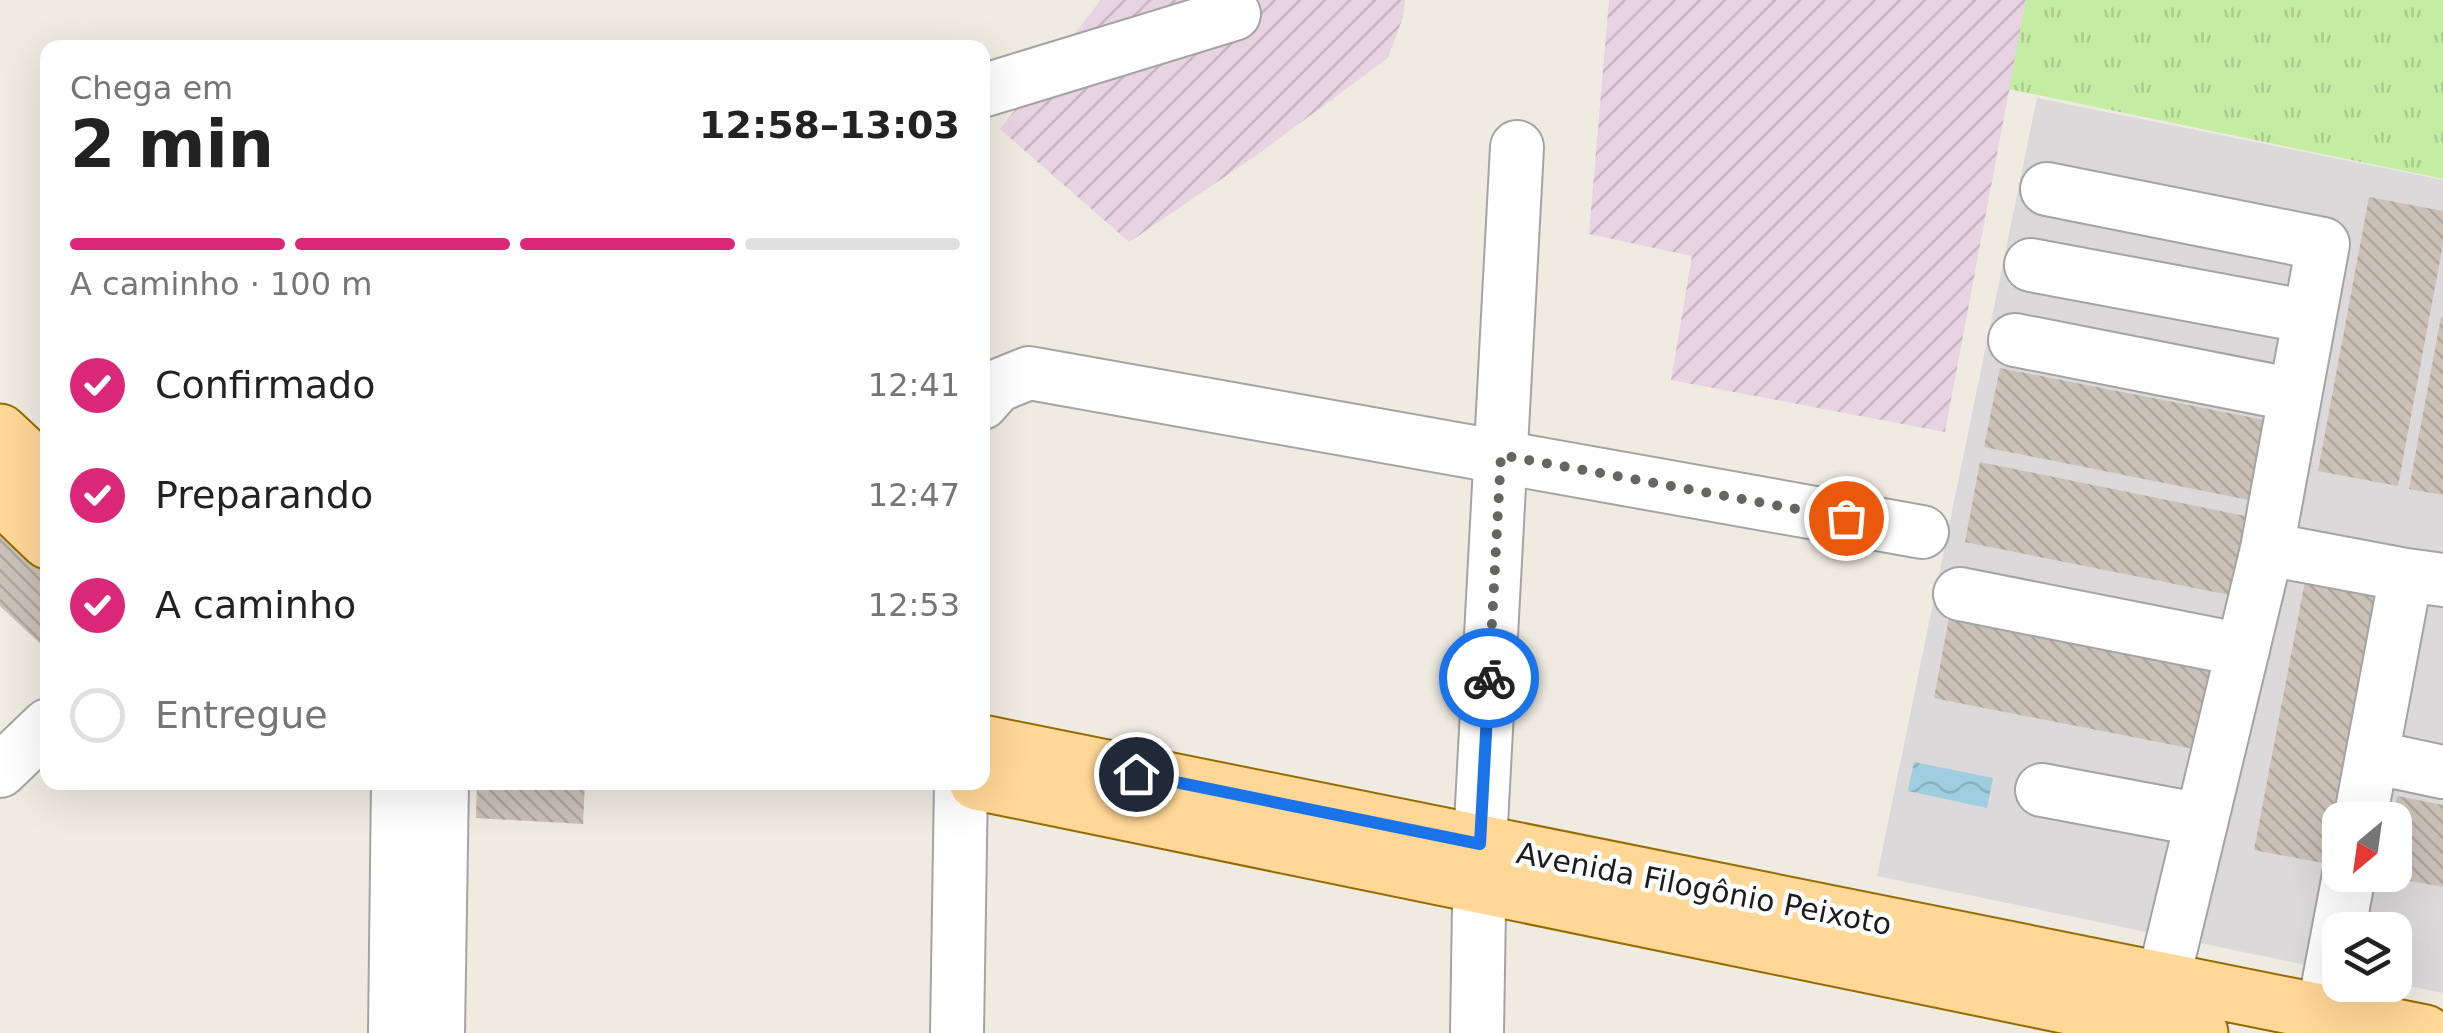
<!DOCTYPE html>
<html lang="pt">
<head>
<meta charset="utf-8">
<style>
	:root { --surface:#fff; --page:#f6f6f6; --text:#222; --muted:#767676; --line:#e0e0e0; --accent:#db2777 }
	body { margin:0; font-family:"DejaVu Sans",sans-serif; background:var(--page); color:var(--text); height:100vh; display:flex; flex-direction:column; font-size:38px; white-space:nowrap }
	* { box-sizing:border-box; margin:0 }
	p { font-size:32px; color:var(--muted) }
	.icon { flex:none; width:55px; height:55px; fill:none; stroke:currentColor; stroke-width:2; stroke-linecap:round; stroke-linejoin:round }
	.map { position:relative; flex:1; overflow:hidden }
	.drawer { position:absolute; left:40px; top:40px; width:950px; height:750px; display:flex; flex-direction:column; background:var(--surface); border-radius:20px; box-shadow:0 10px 40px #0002 }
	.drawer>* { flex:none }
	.needle { width:65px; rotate:209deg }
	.fabs { position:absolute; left:2322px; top:802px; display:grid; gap:20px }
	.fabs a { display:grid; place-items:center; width:90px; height:90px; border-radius:20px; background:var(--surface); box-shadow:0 10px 40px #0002; font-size:50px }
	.pin { position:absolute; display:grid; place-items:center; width:85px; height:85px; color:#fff; margin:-42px; border:5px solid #fff; border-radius:50%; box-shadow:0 2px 10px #0007 }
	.courier { position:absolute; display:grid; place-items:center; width:100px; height:100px; margin:-50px; border:8px solid #1a73e8; border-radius:50%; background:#fff; color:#222; box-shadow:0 2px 12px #0007 }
	.headline em { font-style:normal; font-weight:700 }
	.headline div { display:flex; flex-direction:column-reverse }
	.headline { display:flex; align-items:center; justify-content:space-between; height:170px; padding:0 30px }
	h1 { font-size:65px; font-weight:700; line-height:75px }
	.bar { display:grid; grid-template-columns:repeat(4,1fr); gap:15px 10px; align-content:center; height:120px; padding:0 30px }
	.bar i { height:12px; border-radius:8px; background:var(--line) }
	.bar .current { background:var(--accent) }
	.bar p { grid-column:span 4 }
	ol { padding:0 30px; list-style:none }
	li { display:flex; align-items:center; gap:30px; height:110px }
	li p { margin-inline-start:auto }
	li .icon { padding:10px; border-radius:50%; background:var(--accent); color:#fff; stroke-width:4 }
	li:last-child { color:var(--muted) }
	li i { width:55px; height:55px; border:5px solid var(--line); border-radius:50% }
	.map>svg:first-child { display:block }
	.residential { fill:#dbd9d9; fill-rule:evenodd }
	.industrial { fill:url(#industrial-furrows) }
	.grass { fill:url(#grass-tufts) }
	.water { fill:url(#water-waves) }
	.building { fill:url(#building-back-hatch) }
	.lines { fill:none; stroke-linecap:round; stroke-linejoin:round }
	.minor-casing { stroke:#a4a4a4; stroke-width:56 }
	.major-casing { stroke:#956c00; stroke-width:59 }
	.minor { stroke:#fff; stroke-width:52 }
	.major { stroke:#ffd796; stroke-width:55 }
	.done { stroke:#666562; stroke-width:10; stroke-dasharray:0 18 }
	.route { stroke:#1a73e8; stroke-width:12 }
	.labels { text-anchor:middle; stroke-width:9; stroke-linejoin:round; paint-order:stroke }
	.street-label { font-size:30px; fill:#1d1d1d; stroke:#fff }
</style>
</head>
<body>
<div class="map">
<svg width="2443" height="1033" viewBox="0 0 2443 1033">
	<defs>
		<pattern id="industrial-furrows" width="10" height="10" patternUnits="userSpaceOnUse" patternTransform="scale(2.5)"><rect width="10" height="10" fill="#e8d3e3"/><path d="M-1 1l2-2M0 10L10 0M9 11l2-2" fill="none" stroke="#c7b5c2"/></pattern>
		<pattern id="grass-tufts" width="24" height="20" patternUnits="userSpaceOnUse" patternTransform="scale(2.5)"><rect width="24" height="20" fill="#c4eda3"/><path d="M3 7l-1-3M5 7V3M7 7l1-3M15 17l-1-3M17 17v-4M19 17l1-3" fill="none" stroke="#a8cb8c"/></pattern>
		<pattern id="water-waves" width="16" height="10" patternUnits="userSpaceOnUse" patternTransform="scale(2.5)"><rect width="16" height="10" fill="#9ecee0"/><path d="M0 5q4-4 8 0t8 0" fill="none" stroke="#88b0c0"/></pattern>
		<pattern id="building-back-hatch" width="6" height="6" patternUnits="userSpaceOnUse" patternTransform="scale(2.5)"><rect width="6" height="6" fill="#cbc1b7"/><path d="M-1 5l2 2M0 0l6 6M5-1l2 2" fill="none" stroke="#aea59d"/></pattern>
	</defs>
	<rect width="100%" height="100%" fill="#efebe1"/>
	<!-- residential -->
	<path class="residential" d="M2037 98 2443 180V993L2395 983V930H2340V972L1877 876ZM2340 820H2395V875H2340Z"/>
	<!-- industrial -->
	<path class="industrial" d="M1101 0H1405L1403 17 1388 58 1261 152 1129 242 1000 129Z
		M1609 0H2026L1945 432 1671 380 1692 256 1589 234Z"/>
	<!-- grass -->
	<path class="grass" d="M2026 0H2443V179L2009 89Z"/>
	<!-- water -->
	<path class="water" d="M1914 762 1993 778 1987 808 1908 791Z"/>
	<!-- building -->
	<path class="building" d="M2369 197 2443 211V244L2398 486 2318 471Z
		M2441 317H2443V495L2409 489Z
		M2000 368 2275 422 2259 502 1984 447Z
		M1980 462 2255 518 2240 597 1965 542Z
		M0 532 48 577V651L0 606Z
		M2306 576 2386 591 2334 865 2254 850Z
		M1949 618 2224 673 2209 752 1934 698Z
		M477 782H585L583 824 476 818Z
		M2397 796 2443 805V887L2395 878V820H2392Z"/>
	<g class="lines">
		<!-- minor casing -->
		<g class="minor-casing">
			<path id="minor" d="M982 91 1234 14
				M2047 189 2323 244 2267 549 2163 981
				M2031 265 2309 317
				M2015 340 2295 395
				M982 403 997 386 1029 373 1922 532
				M2267 549 2406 575
				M1960 594 2243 650
				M2372 757 2443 772
				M0 771 48 725
				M2042 790 2202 820
				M2360 820 2406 575 2443 580
				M2323 1012 2349 875
				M395 1033 398 782
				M438 1033 442 782
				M957 1033 961 782
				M1477 1033 1480 843 1517 147"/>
		</g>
		<!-- major casing -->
		<g class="major-casing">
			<path id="major" d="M0 432 48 477
				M0 495 48 541
				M982 743 2425 1033
				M977 782 2200 1033"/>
		</g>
		<!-- minor -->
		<use href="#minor" class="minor"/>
		<!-- major -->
		<use href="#major" class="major"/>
	</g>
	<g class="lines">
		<!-- done -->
		<path class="done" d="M1489 678 1501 455 1846 518"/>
		<!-- route -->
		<path class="route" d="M1136 774 1480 844 1489 678"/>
	</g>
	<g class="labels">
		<!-- street labels -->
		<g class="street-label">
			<text transform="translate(1704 889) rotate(11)" y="10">Avenida Filogônio Peixoto</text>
		</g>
	</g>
</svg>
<div class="fabs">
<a><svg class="needle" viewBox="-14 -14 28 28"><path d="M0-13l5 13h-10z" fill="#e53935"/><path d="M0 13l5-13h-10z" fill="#767676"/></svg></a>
<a><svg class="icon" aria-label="layers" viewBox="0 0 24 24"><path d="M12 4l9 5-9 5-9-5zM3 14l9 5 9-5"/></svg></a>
</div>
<div class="pin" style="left:1846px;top:518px;background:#ea580c"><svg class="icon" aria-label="bag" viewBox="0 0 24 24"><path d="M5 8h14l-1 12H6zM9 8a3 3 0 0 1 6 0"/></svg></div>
<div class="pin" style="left:1136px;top:774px;background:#1f2937"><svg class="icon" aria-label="home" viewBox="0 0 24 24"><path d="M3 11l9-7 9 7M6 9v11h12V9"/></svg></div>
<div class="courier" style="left:1489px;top:678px"><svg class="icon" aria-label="bike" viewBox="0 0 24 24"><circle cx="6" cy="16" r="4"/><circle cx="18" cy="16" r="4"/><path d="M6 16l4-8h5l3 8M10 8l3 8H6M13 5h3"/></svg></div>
<section class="drawer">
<div class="headline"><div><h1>2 min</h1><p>Chega em</p></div><em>12:58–13:03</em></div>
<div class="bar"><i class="current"></i><i class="current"></i><i class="current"></i><i></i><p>A caminho · 100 m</p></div>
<ol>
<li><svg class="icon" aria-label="check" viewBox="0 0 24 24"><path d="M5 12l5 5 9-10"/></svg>Confirmado<p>12:41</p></li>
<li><svg class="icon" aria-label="check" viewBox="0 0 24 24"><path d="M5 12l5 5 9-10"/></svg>Preparando<p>12:47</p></li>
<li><svg class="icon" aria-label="check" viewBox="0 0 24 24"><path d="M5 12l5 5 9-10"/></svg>A caminho<p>12:53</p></li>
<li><i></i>Entregue</li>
</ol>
</section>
</div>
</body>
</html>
